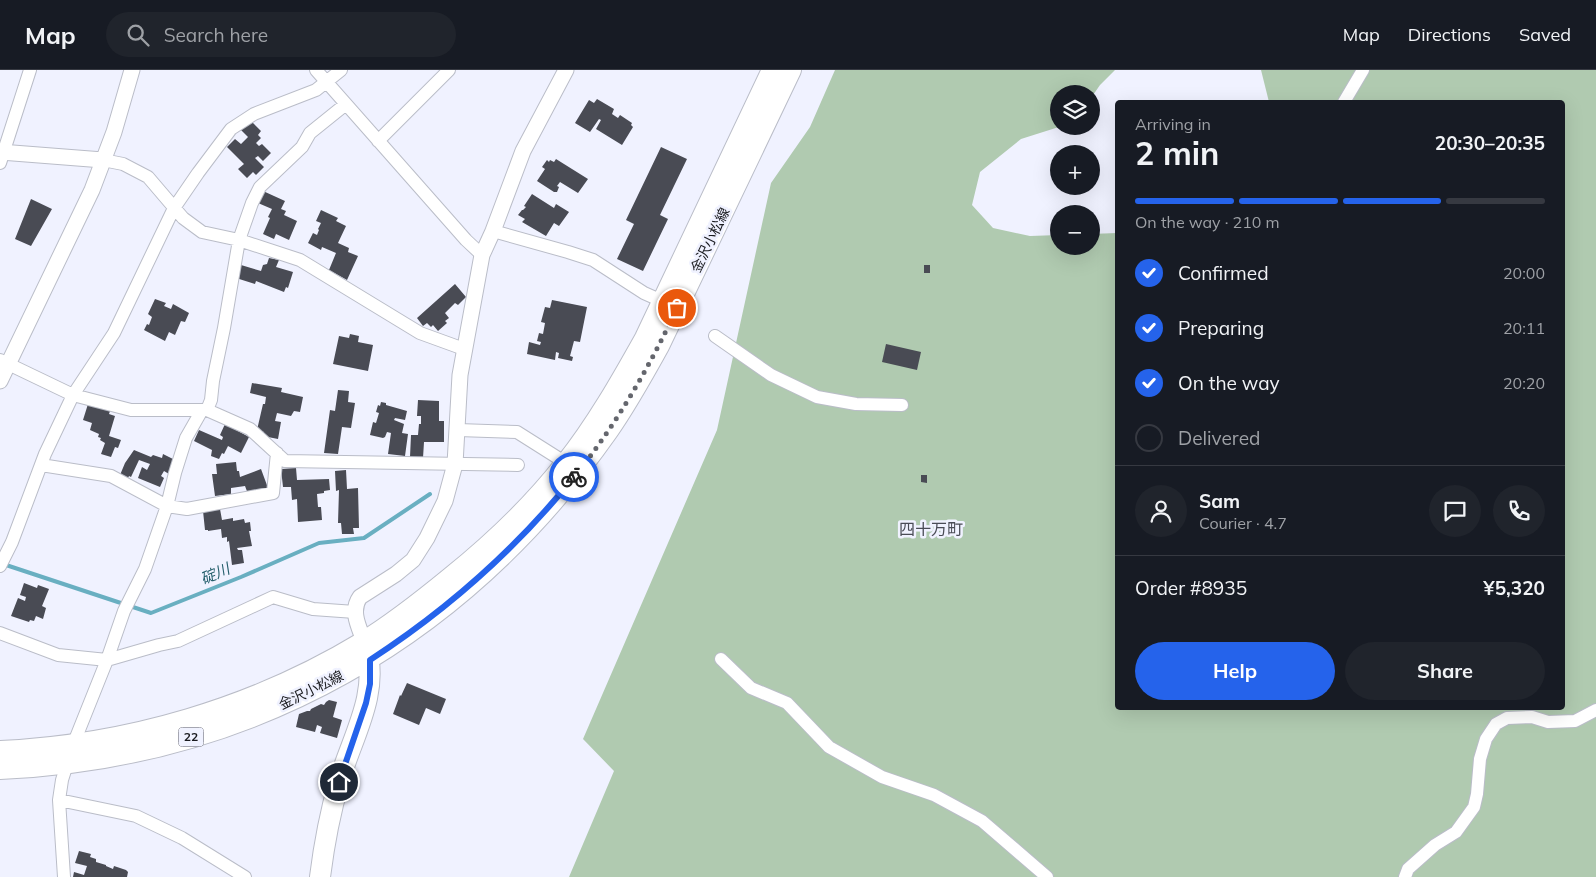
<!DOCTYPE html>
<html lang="en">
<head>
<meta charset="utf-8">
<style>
	:root { --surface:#171b24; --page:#20242c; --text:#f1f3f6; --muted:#9ea1a6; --line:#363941; --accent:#2563eb }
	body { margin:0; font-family:Mulish,"Noto Sans JP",sans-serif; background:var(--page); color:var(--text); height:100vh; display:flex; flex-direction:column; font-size:19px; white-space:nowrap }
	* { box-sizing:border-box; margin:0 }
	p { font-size:16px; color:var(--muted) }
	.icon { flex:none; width:28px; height:28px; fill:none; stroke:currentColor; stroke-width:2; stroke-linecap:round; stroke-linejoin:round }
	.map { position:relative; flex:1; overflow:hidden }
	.sheet { position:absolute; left:1115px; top:30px; width:450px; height:610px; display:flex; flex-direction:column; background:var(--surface); border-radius:5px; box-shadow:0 5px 20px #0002 }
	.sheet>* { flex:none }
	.tools { position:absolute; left:1050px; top:15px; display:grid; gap:10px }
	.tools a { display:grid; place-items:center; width:50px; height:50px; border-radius:50%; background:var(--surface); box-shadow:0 5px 20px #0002; font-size:25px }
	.pin { position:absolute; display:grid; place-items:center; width:42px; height:42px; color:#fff; margin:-21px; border:2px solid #fff; border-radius:50%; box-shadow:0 1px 5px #0007 }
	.courier { position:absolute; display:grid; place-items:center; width:50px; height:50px; margin:-25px; border:4px solid #2563eb; border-radius:50%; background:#fff; color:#222; box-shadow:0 1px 6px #0007 }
	.overview em { font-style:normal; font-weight:700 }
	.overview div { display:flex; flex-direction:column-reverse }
	.overview { display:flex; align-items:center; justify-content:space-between; height:85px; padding:0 20px }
	h1 { font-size:32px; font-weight:700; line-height:38px }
	.bar { display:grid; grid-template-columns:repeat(4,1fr); gap:8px 5px; align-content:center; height:60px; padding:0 20px }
	.bar i { height:6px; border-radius:4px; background:var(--line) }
	.bar .selected { background:var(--accent) }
	.bar p { grid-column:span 4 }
	.line { display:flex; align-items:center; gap:12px; padding:0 20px; border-top:1px solid var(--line) }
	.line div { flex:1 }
	.round { display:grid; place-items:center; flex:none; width:52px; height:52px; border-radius:26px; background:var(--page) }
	ol { padding:0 20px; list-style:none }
	li { display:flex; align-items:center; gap:15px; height:55px }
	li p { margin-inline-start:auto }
	li .icon { padding:5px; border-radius:50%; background:var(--accent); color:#fff; stroke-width:4 }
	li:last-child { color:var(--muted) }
	li i { width:28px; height:28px; border:2px solid var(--line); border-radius:50% }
	.action { display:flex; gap:10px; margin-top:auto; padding:10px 20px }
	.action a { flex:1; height:58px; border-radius:30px; background:var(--accent); color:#fff; font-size:20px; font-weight:700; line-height:58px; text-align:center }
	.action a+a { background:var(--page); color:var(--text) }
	header { display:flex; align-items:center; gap:30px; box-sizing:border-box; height:70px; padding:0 25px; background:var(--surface); border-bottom:1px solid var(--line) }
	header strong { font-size:24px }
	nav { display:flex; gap:28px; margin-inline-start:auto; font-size:18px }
	.search { width:350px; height:45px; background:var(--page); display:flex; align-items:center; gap:12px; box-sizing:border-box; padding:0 18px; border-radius:28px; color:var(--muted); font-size:19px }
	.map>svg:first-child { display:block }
	.green { fill:#b0cab0 }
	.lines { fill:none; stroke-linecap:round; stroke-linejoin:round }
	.stream { stroke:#69afc1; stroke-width:4 }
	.building { fill:#494b54 }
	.minor-casing { stroke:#babdc8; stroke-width:14 }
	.tertiary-casing { stroke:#babdc8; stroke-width:17 }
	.primary-casing { stroke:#babdc8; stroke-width:22 }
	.minor { stroke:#fff; stroke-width:12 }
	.tertiary { stroke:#fff; stroke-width:15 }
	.primary { stroke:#fff; stroke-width:20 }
	.done { stroke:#64666d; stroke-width:5; stroke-dasharray:0 9 }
	.route { stroke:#2563eb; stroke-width:6 }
	.labels { text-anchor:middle; stroke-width:5; stroke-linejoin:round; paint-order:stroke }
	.shield { fill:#f0f2ff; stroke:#5a5b62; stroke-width:1 }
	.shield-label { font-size:12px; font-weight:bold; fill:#191a1e }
	.street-label { font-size:14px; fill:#191a1e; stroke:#f0f2ff }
	.water-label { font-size:15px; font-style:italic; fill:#245e6c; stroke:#f0f2ff }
	.quarter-label { font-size:16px; fill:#4a4c56; stroke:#f0f2ff }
</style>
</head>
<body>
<header>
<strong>Map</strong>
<div class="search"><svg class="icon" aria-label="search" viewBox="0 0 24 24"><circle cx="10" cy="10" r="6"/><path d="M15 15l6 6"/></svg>Search here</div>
<nav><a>Map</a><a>Directions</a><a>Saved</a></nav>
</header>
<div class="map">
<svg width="1596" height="807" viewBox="0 0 1596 807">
	<rect width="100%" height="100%" fill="#f0f2ff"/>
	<!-- green -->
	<path class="green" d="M835 0H1115L1100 15 1091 28V24H1059V56H1062L1021 69 980 102 972 135 993 158 1030 166 1059 165V176H1091V164L1117 163 1118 638H1562V32H1269L1261 0H1596V807H569L614 701 583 669 717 360 771 113 810 57Z"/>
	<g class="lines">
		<!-- stream -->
		<path class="stream" d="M3 494 151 543 241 507 319 473 364 468 430 424"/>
	</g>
	<!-- building -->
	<path class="building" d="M597 29 614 39 612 44 618 48 620 45 632 53 631 55 633 57 622 75 596 59 601 50 599 49 590 62 575 53 589 30 594 33Z
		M252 52 261 61 258 65 261 68 256 73 259 76 262 74 271 83 263 91 258 86 255 88 264 97 256 105 253 102 247 108 238 99 244 94 227 77 235 69 241 74 248 67 240 59Z
		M661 77 687 89 660 145 668 149 643 201 617 189 634 154 626 150Z
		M556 89 588 109 578 123 560 112 557 116 559 117 557 122H554L537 111 545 99 542 97 547 90 549 92 550 90 554 92Z
		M263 121 285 131 281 139 286 141 284 145 297 151 289 170 276 164 274 169 263 164 270 148 268 147 272 139 258 133Z
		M532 124 554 138 556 134 569 142 559 156 554 153 546 166 522 152 525 149 518 145 522 140H523L526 137 524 136Z
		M31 129 52 139 31 176 15 169Z
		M321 140 338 148 336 151 346 156 338 173 349 178 348 182 358 186 347 210 329 200 336 183 322 177 321 180 308 173 313 163 317 165 319 160 318 159 321 153 316 151Z
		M269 188 279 190 276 197 293 202 288 218 286 217 284 222 256 211 255 214 236 208 241 195 261 201 263 195 267 194Z
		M924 195H930V203H924Z
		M455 214 466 227 458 235 455 233 445 243 449 248 445 251 447 253 438 261 433 255 431 257 427 253 423 256 417 248Z
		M155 229 166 233 164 236 171 239 173 234 189 243 185 252 181 251 175 265 169 262 165 271 144 260 147 254 149 255 152 247 148 244Z
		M552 230 587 237 580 272 574 271 570 286 573 287 572 291 558 288 559 283 556 282 555 290 527 284 529 272 540 275 541 272 537 271 539 263 543 264 545 253 541 252 545 237 550 238Z
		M350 264 359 266 358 272 373 275 368 301 333 294 339 266 349 268Z
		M886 274 921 282 917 300 882 292Z
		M252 313 282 318 281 322 303 327 300 342 294 341 291 346 277 343 275 351 281 352 278 369 263 366 264 362 257 360 263 334H265L266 327 250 323Z
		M338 320 349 321 348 332 355 333 351 358 342 357 338 384 324 383 330 340 335 341Z
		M418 330 439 331V351H444V372H424L423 388 410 387 411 365H418L419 354H421V346H417Z
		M381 332 386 333V335L407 341 405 350 395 348 394 350 404 354 402 363 408 364 405 386 388 384 391 363 387 362 385 367 383 368 370 365 373 352 376 353 379 343 376 342 378 335 380 336Z
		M88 334 110 341 109 344 115 346 109 366 121 370 118 378 115 377 111 387 101 384 105 373 100 370 101 368 98 367 99 364 90 360 92 353 83 350Z
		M225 354 249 367 241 383 228 376 224 384 222 383 219 389 211 386 212 380 194 371 199 360 222 370 223 367 220 365Z
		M134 380 151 387 153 385 162 388 163 384 175 390 169 404 164 401 161 406 164 408 160 417 138 408 142 397 147 400 150 394 139 390 131 407 129 406 128 408 120 405 125 393Z
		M236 392 237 401H239L240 407 261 399 268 418 248 424 245 416 231 418V424L215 426 212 404H217L216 394Z
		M296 398 297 410 329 409 330 420 324 421V423L317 424 318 437H321L322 450 298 452 297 429 292 430 291 417H283L281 399Z
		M346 400 347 419 358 418 359 458H353L354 464H342L341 453H338L339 420 336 421 335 401Z
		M921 405H927V413L921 412Z
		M220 439 222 450 233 448V451L244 449 245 453 250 452 251 461H249L252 476 237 478 238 480H242L244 493 232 495 229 471 227 472V467L222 468 221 459 208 461V460H205L203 441Z
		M24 513 37 518 38 515 49 519 42 536 46 538 43 549 36 546 34 551 30 550 29 552 11 546 18 528 25 531 26 527 20 525Z
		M407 613 446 629 440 644 426 638 419 655 393 644 400 625 401 626Z
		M329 630 337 632 333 647 342 650 337 668 320 663 322 657 317 655 315 662 296 657 299 644 307 641H310L311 639 321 634 324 635 326 632Z
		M79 781 91 784 90 787 96 789V792L106 795V796L113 799 114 796 126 800 128 802 127 807H73L74 802 84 805 87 796 75 793Z"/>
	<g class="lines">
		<!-- minor casing -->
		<g class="minor-casing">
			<path id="minor" d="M316 0 466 170 482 185
				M1344 32 1363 0
				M378 71 449 0
				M103 90 123 94 148 107 183 148 202 162 239 170 300 190 420 263 464 279
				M0 93 30 0
				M493 161 568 182 593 190 644 223 662 231
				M715 266 771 305 817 327 856 334 902 335
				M0 290 73 325 131 340H207L250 359 285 391 518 395
				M207 340 211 330 213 311 224 258 239 170 252 133 260 117 302 77 310 63 346 34
				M458 360 517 362 566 393
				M41 395 111 406 167 436 187 439 273 423 277 383
				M0 496 12 472 45 384 73 325 114 263 174 138 198 103 231 59 254 44 316 20 341 0
				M0 563 58 585 107 590 159 575 178 571 273 527 313 539 355 542
				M721 589 751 618 787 633 829 677 882 707 934 725 982 751 1047 807
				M59 730 136 746 182 768 245 807
				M64 807 59 730 62 710 73 675 107 590 124 541 145 499 167 436 175 403 186 368 202 340
				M1405 807 1408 799 1435 775 1456 762 1474 737 1477 724 1480 689 1486 669 1496 654 1507 648 1532 647 1548 652 1575 651 1596 640"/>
		</g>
		<!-- tertiary casing -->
		<g class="tertiary-casing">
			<path id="tertiary" d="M0 82 103 90
				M0 311 92 120 114 62 132 0
				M364 571C359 557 350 541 360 527L396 504 413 490 427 468 445 431 455 394 460 305 482 185 493 161 523 81 566 0"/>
		</g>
		<!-- primary casing -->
		<g class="primary-casing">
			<path id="primary" d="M0 681C128 675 254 638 363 572 394 553 423 530 451 507 492 474 532 436 565 394 596 355 621 311 645 268L772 0
				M0 699C253 688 463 567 608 361 627 334 643 305 659 276L791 0
				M320 807C324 775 330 743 339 712 351 669 380 624 366 578"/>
		</g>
		<!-- minor -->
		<use href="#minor" class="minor"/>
		<!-- tertiary -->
		<use href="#tertiary" class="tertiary"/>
		<!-- primary -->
		<use href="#primary" class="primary"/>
	</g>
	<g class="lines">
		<!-- done -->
		<path class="done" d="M574 407C616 355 649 298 677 238"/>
		<!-- route -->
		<path class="route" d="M339 712 366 633 370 614V590C447 540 516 479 574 407"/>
	</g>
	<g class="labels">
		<!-- shield labels -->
		<rect class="shield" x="178.5" y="657.5" width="25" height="19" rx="4"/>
		<g class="shield-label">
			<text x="191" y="671">22</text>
		</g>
		<!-- street labels -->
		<g class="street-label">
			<text transform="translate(710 170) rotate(-64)" y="5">金沢小松線</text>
			<text transform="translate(311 620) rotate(-26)" y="5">金沢小松線</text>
		</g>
		<!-- water labels -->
		<g class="water-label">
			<text transform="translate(215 504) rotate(-23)" y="5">碇川</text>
		</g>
		<!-- quarter labels -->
		<g class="quarter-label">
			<text x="931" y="465">四十万町</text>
		</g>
	</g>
</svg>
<div class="tools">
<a><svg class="icon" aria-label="layers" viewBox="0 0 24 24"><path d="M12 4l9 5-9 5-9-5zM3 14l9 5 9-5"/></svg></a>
<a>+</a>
<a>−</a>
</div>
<div class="pin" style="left:677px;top:238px;background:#ea580c"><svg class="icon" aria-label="bag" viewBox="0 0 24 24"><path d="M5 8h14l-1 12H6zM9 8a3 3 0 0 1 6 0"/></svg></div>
<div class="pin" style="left:339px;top:712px;background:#1f2937"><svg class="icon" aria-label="home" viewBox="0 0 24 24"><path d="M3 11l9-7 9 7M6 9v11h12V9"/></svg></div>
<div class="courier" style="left:574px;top:407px"><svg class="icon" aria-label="bike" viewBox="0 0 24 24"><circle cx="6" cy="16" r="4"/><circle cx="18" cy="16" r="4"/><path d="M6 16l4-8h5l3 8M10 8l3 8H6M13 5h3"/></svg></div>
<section class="sheet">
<div class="overview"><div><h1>2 min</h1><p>Arriving in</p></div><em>20:30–20:35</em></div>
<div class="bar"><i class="selected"></i><i class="selected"></i><i class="selected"></i><i></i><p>On the way · 210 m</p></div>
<ol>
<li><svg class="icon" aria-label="check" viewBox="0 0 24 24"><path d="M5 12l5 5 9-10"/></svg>Confirmed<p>20:00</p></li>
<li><svg class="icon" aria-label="check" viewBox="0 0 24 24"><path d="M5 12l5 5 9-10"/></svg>Preparing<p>20:11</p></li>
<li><svg class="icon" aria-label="check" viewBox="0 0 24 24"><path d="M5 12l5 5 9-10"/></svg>On the way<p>20:20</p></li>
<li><i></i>Delivered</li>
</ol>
<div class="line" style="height:90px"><a class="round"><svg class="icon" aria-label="person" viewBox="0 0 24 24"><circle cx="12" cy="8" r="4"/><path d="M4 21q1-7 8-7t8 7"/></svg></a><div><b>Sam</b><p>Courier · 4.7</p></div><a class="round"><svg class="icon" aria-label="chat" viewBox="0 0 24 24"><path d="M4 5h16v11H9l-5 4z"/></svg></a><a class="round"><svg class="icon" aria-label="phone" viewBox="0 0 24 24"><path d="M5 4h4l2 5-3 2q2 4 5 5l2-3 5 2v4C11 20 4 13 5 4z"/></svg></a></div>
<div class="line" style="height:65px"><div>Order #8935</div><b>¥5,320</b></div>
<div class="action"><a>Help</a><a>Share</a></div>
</section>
</div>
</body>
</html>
